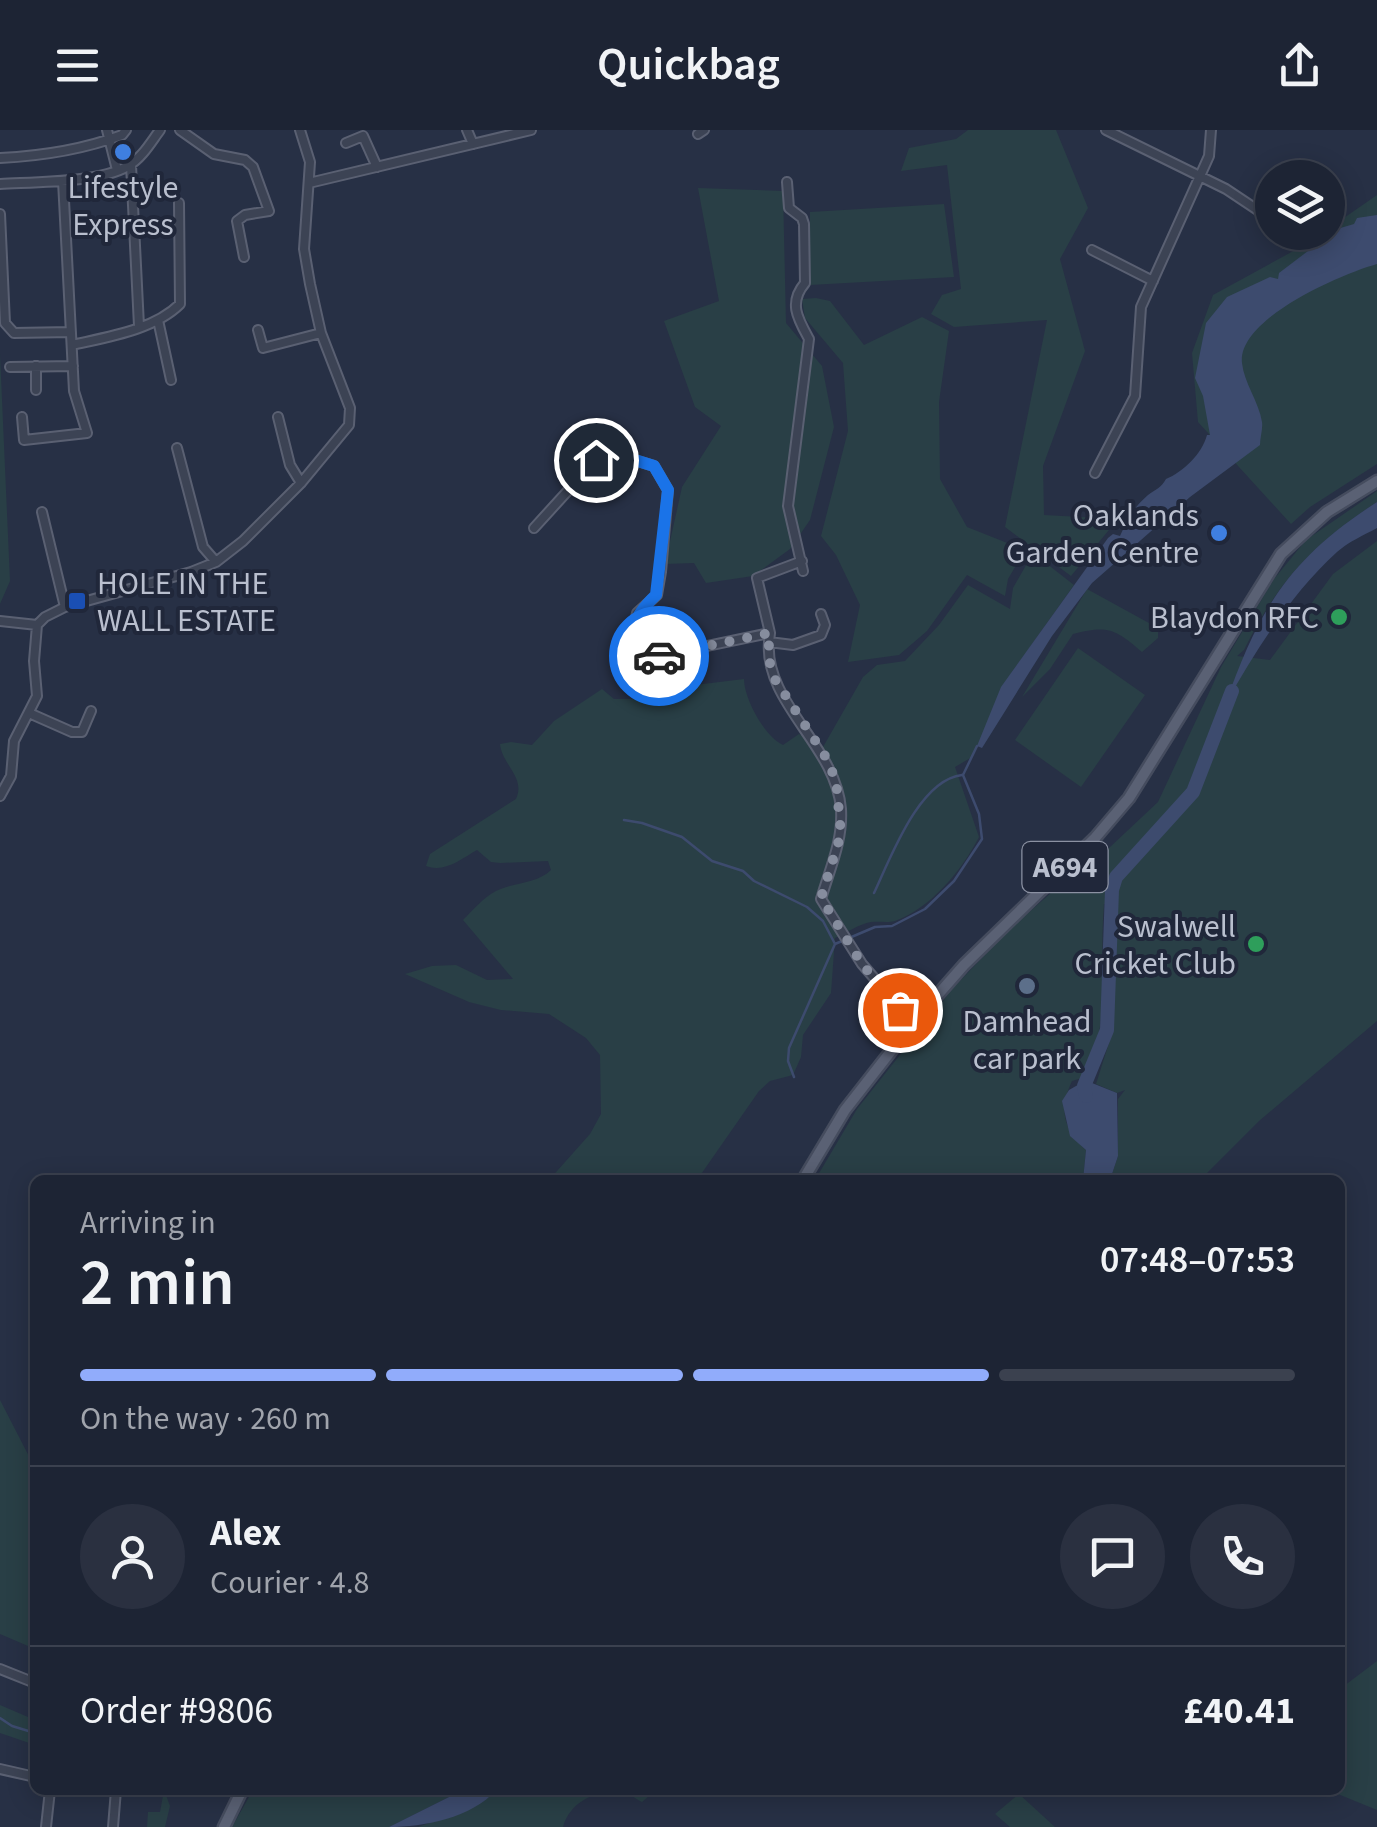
<!DOCTYPE html>
<html lang="en">
<head>
<meta charset="utf-8">
<style>
	:root { --surface:#1d2434; --page:#2a3040; --text:#f1f3f6; --muted:#a0a4ac; --line:#3b414f; --accent:#91acfb }
	body { margin:0; font-family:"Source Sans 3",sans-serif; background:var(--page); color:var(--text); height:100vh; display:flex; flex-direction:column; font-size:38px; white-space:nowrap }
	* { box-sizing:border-box; margin:0 }
	p { font-size:32px; color:var(--muted) }
	.icon { flex:none; width:55px; height:55px; fill:none; stroke:currentColor; stroke-width:2; stroke-linecap:round; stroke-linejoin:round }
	.map { position:relative; flex:1; overflow:hidden }
	.side { position:absolute; left:30px; top:1045px; width:1315px; height:620px; display:flex; flex-direction:column; background:var(--surface); border-radius:15px; box-shadow:0 5px 25px #0003,0 0 0 2px var(--line) }
	.side>* { flex:none }
	.controls { position:absolute; left:1255px; top:30px; display:grid; gap:20px }
	.controls a { display:grid; place-items:center; width:90px; height:90px; border-radius:50%; background:var(--surface); box-shadow:0 5px 25px #0003,0 0 0 2px var(--line); font-size:50px }
	.pin { position:absolute; display:grid; place-items:center; width:85px; height:85px; color:#fff; margin:-42px; border:5px solid #fff; border-radius:50%; box-shadow:0 2px 10px #0007 }
	.courier { position:absolute; display:grid; place-items:center; width:100px; height:100px; margin:-50px; border:8px solid #1a73e8; border-radius:50%; background:#fff; color:#222; box-shadow:0 2px 12px #0007 }
	.head em { font-style:normal; font-weight:600 }
	.head div { display:flex; flex-direction:column-reverse }
	.head { display:flex; align-items:center; justify-content:space-between; height:170px; padding:0 50px }
	h1 { font-size:65px; font-weight:600; line-height:75px }
	.bar { display:grid; grid-template-columns:repeat(4,1fr); gap:15px 10px; align-content:center; height:120px; padding:0 50px }
	.bar i { height:12px; border-radius:8px; background:var(--line) }
	.bar .selected { background:var(--accent) }
	.bar p { grid-column:span 4 }
	.line { display:flex; align-items:center; gap:25px; padding:0 50px; border-top:2px solid var(--line) }
	.line div { flex:1 }
	.round { display:grid; place-items:center; flex:none; width:105px; height:105px; border-radius:52px; background:var(--page) }
	header { display:flex; justify-content:space-between; align-items:center; height:130px; padding:0 50px; background:var(--surface); font-size:45px; font-weight:600 }
	.map>svg:first-child { display:block }
	.green { fill:#293f46 }
	.water { fill:#3d4b6e }
	.lines { fill:none; stroke-linecap:round; stroke-linejoin:round }
	.stream { stroke:#3d4b6e; stroke-width:2.5 }
	.river { stroke:#3d4b6e; stroke-width:14 }
	.minor-casing { stroke:#5a6072; stroke-width:12 }
	.major-casing { stroke:#454c5e; stroke-width:15 }
	.minor { stroke:#3c4354; stroke-width:8 }
	.major { stroke:#5a6174; stroke-width:10 }
	.done { stroke:#868d9e; stroke-width:10; stroke-dasharray:0 18 }
	.route { stroke:#1a73e8; stroke-width:12 }
	.shop-dot { fill:#3f7fe0; stroke:#20273a; stroke-width:4 }
	.transit-dot { fill:#1a4fb4; stroke:#20273a; stroke-width:4 }
	.leisure-dot { fill:#2e9e5b; stroke:#20273a; stroke-width:4 }
	.service-dot { fill:#5c6f8a; stroke:#20273a; stroke-width:4 }
	.labels { text-anchor:middle; stroke-width:8; stroke-linejoin:round; paint-order:stroke }
	.shield { fill:#20273a; stroke:#8b91a2; stroke-width:2.5 }
	.shield-label { font-size:30px; font-weight:bold; fill:#b9bfce }
	.poi-label { font-size:32px; fill:#b9bfce; stroke:#20273a; text-anchor:end }
</style>
</head>
<body>
<header><svg class="icon" aria-label="menu" viewBox="0 0 24 24"><path d="M4 6h16M4 12h16M4 18h16"/></svg>Quickbag<svg class="icon" aria-label="share" viewBox="0 0 24 24"><path d="M12 15V3M7 8l5-5 5 5M5 13v7h14v-7"/></svg></header>
<div class="map">
<svg width="1377" height="1697" viewBox="0 0 1377 1697">
	<rect width="100%" height="100%" fill="#273045"/>
	<!-- green -->
	<path class="green" d="M968 0H1056L1088 78 1060 129 1085 221 1043 336 1044 385 1118 389 1071 446 1005 397 1047 190 954 197 931 184 942 165 961 159 947 35 901 41 909 18 956 9Z
		M698 58 783 61 786 193 822 236 834 297 810 390 790 419 753 446 706 453 694 433 665 434 682 357 721 296 695 277 664 191 719 171Z
		M1377 65V334L1310 377 1291 394 1198 292 1192 223 1213 165 1328 102V99Z
		M944 74 954 147 810 155V82Z
		M816 168 830 171 864 215 922 187 949 201 939 272 940 349 967 397 1025 420 1008 449 1005 466 967 445 927 501 899 525 848 532 860 475 836 425 821 406 848 301 843 233 805 188 802 169Z
		M0 224 10 451 0 474Z
		M1377 361V372C1313 414 1278 451 1244 520L1237 526 1270 530 1333 444 1377 411V891L1259 991 1200 1050H1110L1118 1026V969L1125 960 1117 963 1096 954 1114 897V824L1118 775 1104 774C1099 832 1109 891 1089 946L1072 951C1058 981 1064 999 1086 1020L1083 1050H815L857 979 953 858 1010 799 1052 762 1077 748 1158 672 1221 537 1274 449 1306 410Z
		M1033 423 1074 455 1012 542 972 627 955 637 979 707C962 740 931 778 895 791 887 793 880 791 871 792 859 794 846 803 835 808L831 863 803 905 801 927 793 945 770 951 759 961 697 1050H549L590 1004 601 984 600 925 586 908 549 884 501 880 469 872 405 844 432 836 456 835 487 850 513 849 463 790C473 780 483 768 496 761 514 752 537 754 551 740L548 731 500 733 491 732 477 720C461 729 445 743 426 736L430 724 516 669C526 647 502 635 500 614L511 612 532 615 554 591 602 559 614 569H663L687 556 744 549C744 569 765 607 783 615L799 604 823 617 863 547 877 535 905 531 939 495 968 455 1010 479 1013 458Z
		M1087 459 1158 498V508L1142 522C1115 499 1108 495 1073 504L1050 539 1022 567Z
		M1078 518 1145 565 1081 657 1015 610Z
		M0 1270 35 1338V1519L0 1504Z
		M1377 1531V1680L1328 1660H1340V1559Z
		M0 1575 35 1590V1615L0 1603Z
		M164 1660 170 1676 165 1697H147L148 1682H160Z
		M253 1660H463L389 1697H232Z
		M496 1660H656L642 1672C636 1669 627 1662 621 1662 595 1660 570 1672 563 1697H418L468 1679Z
		M1019 1664 1055 1697H1010L995 1684Z"/>
	<!-- water -->
	<path class="water" d="M1377 85V134C1341 144 1237 189 1242 233 1244 253 1259 272 1262 292 1263 299 1260 308 1260 315L1190 367 1092 453 1052 506 982 618 977 616 1001 557 1108 408 1113 404 1120 406C1127 390 1134 377 1148 365 1156 359 1161 358 1166 349 1183 342 1202 324 1207 305H1210L1203 266 1195 248 1206 193 1227 167 1270 147 1278 149 1279 143 1337 99 1354 94 1357 88Z
		M1377 372V398C1364 405 1348 412 1337 422 1291 464 1255 521 1225 575 1259 478 1290 428 1377 372Z
		M1090 948 1092 953 1117 963 1118 1026 1110 1050H1083L1086 1020 1070 1006 1062 971 1069 960Z
		M463 1660H496C472 1688 423 1697 389 1697Z"/>
	<g class="lines">
		<!-- stream -->
		<path class="stream" d="M624 690 642 693 682 707 712 731 743 741 754 751 807 777 823 791 835 814
			M874 763C891 727 919 650 962 645
			M794 947 788 931 789 918 835 814 875 797 892 796 925 779 954 751 982 709 979 684 963 645 977 616
			M0 1588 12 1596 35 1603"/>
		<!-- river -->
		<path class="river" d="M1086 966 1084 956 1107 900 1112 760 1116 747 1193 662 1232 561"/>
		<!-- minor casing -->
		<g class="minor-casing">
			<path id="minor" d="M107 0 117 40
				M180 0 214 24 245 30 253 37 269 81 245 85 237 91 244 127
				M467 0 473 14
				M1106 0 1226 59 1265 85 1272 79
				M698 4 704 0
				M346 13 363 6 377 37
				M0 28C42 26 82 20 122 5L126 0
				M131 35 139 196
				M787 52 789 78 802 88 804 94 805 153C788 173 798 189 809 209L788 376 803 441
				M309 53 531 0
				M0 54C34 52 99 53 128 36 142 28 151 12 160 0
				M0 84 5 193 14 203 71 202
				M1092 120 1153 151
				M158 190 171 250
				M258 200 263 218 321 203
				M72 215C107 207 154 200 180 174L179 73
				M36 236V260
				M10 237 73 236
				M22 287 24 310 87 303 74 261 63 51
				M278 287 290 335 301 353
				M177 318 203 417 216 432
				M1095 343 1135 266 1141 177 1209 26 1211 0
				M42 382 65 477
				M534 398 595 331 612 323 654 336 668 360 661 442 657 465 637 483 632 505 635 531 770 503 769 512
				M821 484 825 495 821 505 793 515 769 512C764 573 836 616 841 679 843 711 830 738 821 769L862 834 913 893
				M0 491 37 495
				M770 503 757 448 802 431
				M29 583 72 602H82L91 581
				M0 666 11 646 14 611 37 566 34 531 37 495 45 487 65 477 191 442 216 432 243 411 301 353 349 295 350 278 321 203 310 154 304 119 310 32 300 0
				M0 1539 35 1553
				M0 1639 35 1647
				M46 1697 50 1660
				M113 1697 116 1660"/>
		</g>
		<!-- major casing -->
		<g class="major-casing">
			<path id="major" d="M803 1050 845 980 913 893 964 835 1095 708 1129 668 1281 424 1327 382 1377 351
				M224 1697 242 1660"/>
		</g>
		<!-- minor -->
		<use href="#minor" class="minor"/>
		<!-- major -->
		<use href="#major" class="major"/>
	</g>
	<g class="lines">
		<!-- done -->
		<path class="done" d="M659 526 770 503 768 526 774 548 824 624 836 650 841 704 821 768 862 834 900 880"/>
		<!-- route -->
		<path class="route" d="M596 330 612 323 654 336 668 360 656 465C632 488 631 497 635 531L659 526"/>
	</g>
	<!-- markers -->
	<g class="shop-dot">
		<circle cx="123" cy="22" r="10"/>
		<circle cx="1219" cy="403" r="10"/>
	</g>
	<rect class="transit-dot" x="67" y="461" width="20" height="20" rx="5"/>
	<g class="leisure-dot">
		<circle cx="1339" cy="487" r="10"/>
		<circle cx="1256" cy="814" r="10"/>
	</g>
	<circle class="service-dot" cx="1027" cy="856" r="10"/>
	<g class="labels">
		<!-- shield labels -->
		<rect class="shield" x="1022.5" y="712" width="85" height="50" rx="8"/>
		<g class="shield-label">
			<text x="1065" y="747">A694</text>
		</g>
		<!-- poi labels -->
		<g class="poi-label">
			<text x="123" y="68" text-anchor="middle">Lifestyle<tspan x="123" dy="37">Express</tspan></text>
			<text x="1199" y="396">Oaklands<tspan x="1199" dy="37">Garden Centre</tspan></text>
			<text x="97" y="464" text-anchor="start">HOLE IN THE<tspan x="97" dy="37">WALL ESTATE</tspan></text>
			<text x="1319" y="498">Blaydon RFC</text>
			<text x="1236" y="807">Swalwell<tspan x="1236" dy="37">Cricket Club</tspan></text>
			<text x="1027" y="902" text-anchor="middle">Damhead<tspan x="1027" dy="37">car park</tspan></text>
		</g>
	</g>
</svg>
<div class="controls">
<a><svg class="icon" aria-label="layers" viewBox="0 0 24 24"><path d="M12 4l9 5-9 5-9-5zM3 14l9 5 9-5"/></svg></a>
</div>
<div class="pin" style="left:900px;top:880px;background:#ea580c"><svg class="icon" aria-label="bag" viewBox="0 0 24 24"><path d="M5 8h14l-1 12H6zM9 8a3 3 0 0 1 6 0"/></svg></div>
<div class="pin" style="left:596px;top:330px;background:#1f2937"><svg class="icon" aria-label="home" viewBox="0 0 24 24"><path d="M3 11l9-7 9 7M6 9v11h12V9"/></svg></div>
<div class="courier" style="left:659px;top:526px"><svg class="icon" aria-label="car" viewBox="0 0 24 24"><path d="M5 17H2v-5l4-1 3-4h7l3 4 3 1v5h-3M9 17h6M6 11h13"/><circle cx="7" cy="17" r="2"/><circle cx="17" cy="17" r="2"/></svg></div>
<section class="side">
<div class="head"><div><h1>2 min</h1><p>Arriving in</p></div><em>07:48–07:53</em></div>
<div class="bar"><i class="selected"></i><i class="selected"></i><i class="selected"></i><i></i><p>On the way · 260 m</p></div>
<div class="line" style="height:180px"><a class="round"><svg class="icon" aria-label="person" viewBox="0 0 24 24"><circle cx="12" cy="8" r="4"/><path d="M4 21q1-7 8-7t8 7"/></svg></a><div><b>Alex</b><p>Courier · 4.8</p></div><a class="round"><svg class="icon" aria-label="chat" viewBox="0 0 24 24"><path d="M4 5h16v11H9l-5 4z"/></svg></a><a class="round"><svg class="icon" aria-label="phone" viewBox="0 0 24 24"><path d="M5 4h4l2 5-3 2q2 4 5 5l2-3 5 2v4C11 20 4 13 5 4z"/></svg></a></div>
<div class="line" style="height:130px"><div>Order #9806</div><b>£40.41</b></div>
</section>
</div>
</body>
</html>
